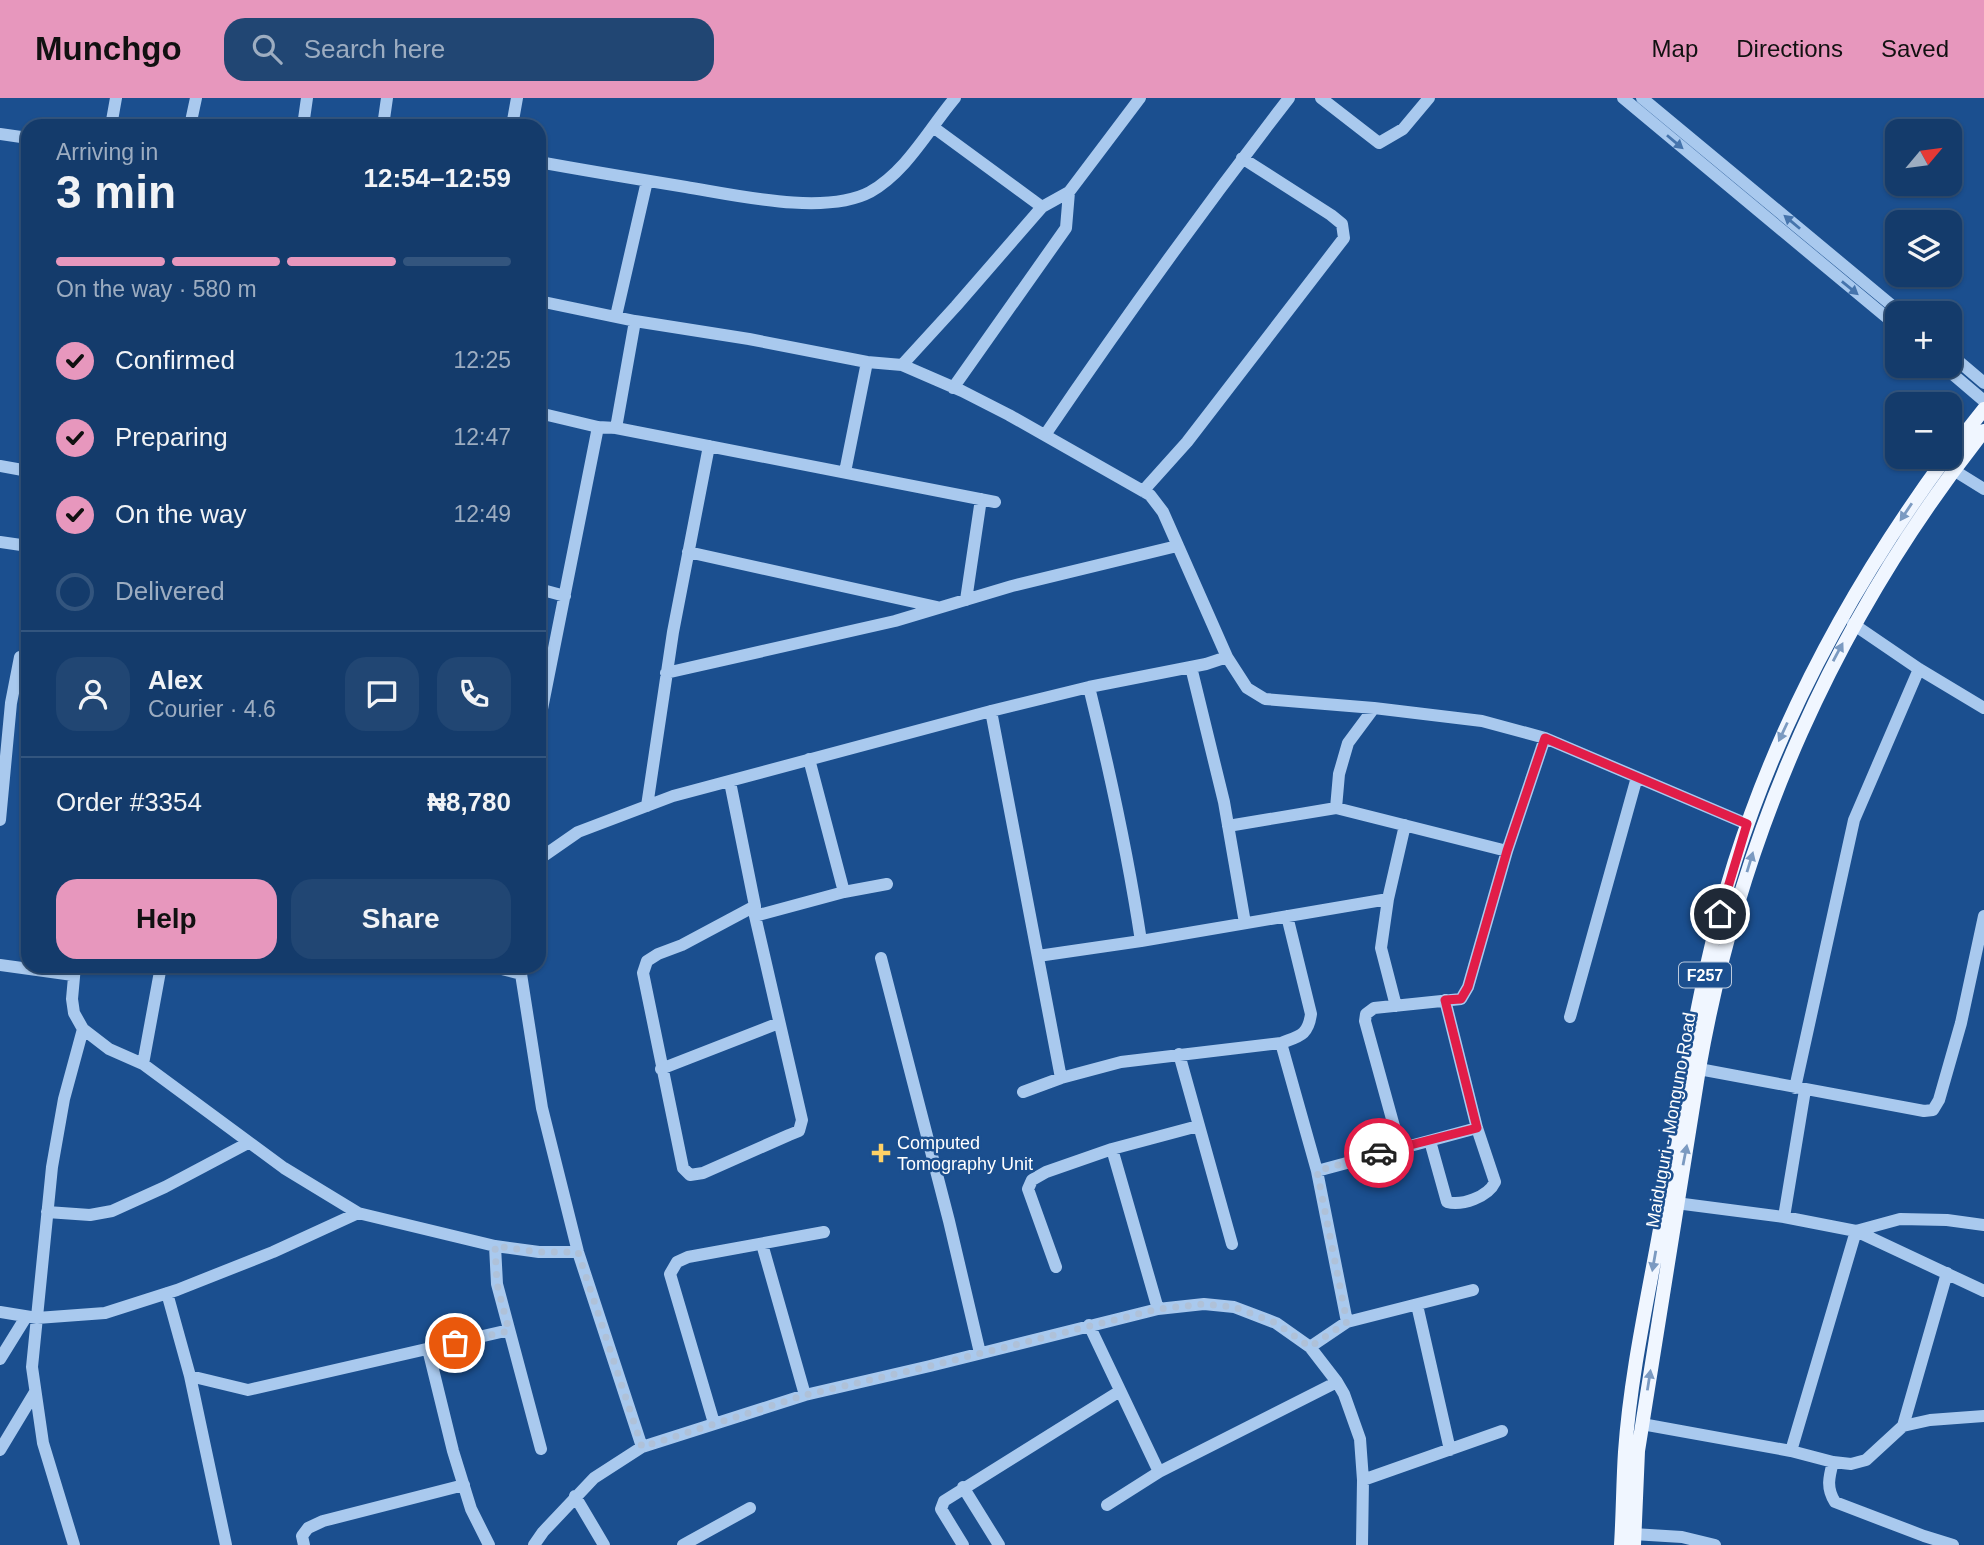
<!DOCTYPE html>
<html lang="en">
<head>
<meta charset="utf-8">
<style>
	:root { --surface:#143b6b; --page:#214673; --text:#f1f3f6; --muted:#9dadc1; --line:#33557e; --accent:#e797bd }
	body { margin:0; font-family:Arial,sans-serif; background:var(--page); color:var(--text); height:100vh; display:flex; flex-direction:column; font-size:26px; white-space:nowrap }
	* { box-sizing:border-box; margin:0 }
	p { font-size:23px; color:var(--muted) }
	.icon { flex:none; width:38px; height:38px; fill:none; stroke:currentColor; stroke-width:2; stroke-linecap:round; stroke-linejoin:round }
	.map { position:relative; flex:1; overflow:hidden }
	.details { position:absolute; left:21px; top:21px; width:525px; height:854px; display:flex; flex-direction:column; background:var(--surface); border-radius:21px; box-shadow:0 2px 5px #0004,0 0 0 2px var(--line) }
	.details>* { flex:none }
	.needle { width:46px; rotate:61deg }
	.controls { position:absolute; left:1885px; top:21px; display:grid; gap:14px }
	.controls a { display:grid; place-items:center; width:77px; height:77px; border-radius:14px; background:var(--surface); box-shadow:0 2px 5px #0004,0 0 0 2px var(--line); font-size:35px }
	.pin { position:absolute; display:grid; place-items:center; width:60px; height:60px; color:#fff; margin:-30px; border:4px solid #fff; border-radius:50%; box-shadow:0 2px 7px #0007 }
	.courier { position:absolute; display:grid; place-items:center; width:70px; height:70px; margin:-35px; border:5px solid #e11d48; border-radius:50%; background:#fff; color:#222; box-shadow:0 2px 9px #0007 }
	.headline em { font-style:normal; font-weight:700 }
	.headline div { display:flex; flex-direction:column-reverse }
	.headline { display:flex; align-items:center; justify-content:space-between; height:119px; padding:0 35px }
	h1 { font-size:46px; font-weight:700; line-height:52px }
	.bar { display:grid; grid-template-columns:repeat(4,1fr); gap:10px 7px; align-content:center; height:84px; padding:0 35px }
	.bar i { height:9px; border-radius:5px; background:var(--line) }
	.bar .on { background:var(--accent) }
	.bar p { grid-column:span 4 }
	.line { display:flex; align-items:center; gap:18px; padding:0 35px; border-top:2px solid var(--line) }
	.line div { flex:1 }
	.round { display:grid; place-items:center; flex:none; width:74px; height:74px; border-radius:21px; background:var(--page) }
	ol { padding:0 35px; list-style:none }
	li { display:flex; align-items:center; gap:21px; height:77px }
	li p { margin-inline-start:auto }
	li .icon { padding:7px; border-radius:50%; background:var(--accent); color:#111; stroke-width:4 }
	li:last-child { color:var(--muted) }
	li i { width:38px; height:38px; border:4px solid var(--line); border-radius:50% }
	.action { display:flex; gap:14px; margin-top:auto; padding:14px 35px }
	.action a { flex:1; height:80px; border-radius:21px; background:var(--accent); color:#111; font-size:28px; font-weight:700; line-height:80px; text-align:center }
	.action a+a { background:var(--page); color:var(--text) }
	header { display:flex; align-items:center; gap:42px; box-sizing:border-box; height:98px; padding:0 35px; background:var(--accent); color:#111 }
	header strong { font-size:33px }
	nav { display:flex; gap:38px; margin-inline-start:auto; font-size:24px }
	.search { width:490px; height:63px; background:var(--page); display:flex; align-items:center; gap:18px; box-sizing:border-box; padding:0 24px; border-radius:21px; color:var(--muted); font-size:26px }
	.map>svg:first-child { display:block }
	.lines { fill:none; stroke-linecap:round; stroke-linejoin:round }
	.minor { stroke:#a9c9ee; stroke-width:12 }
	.major { stroke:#f0f6ff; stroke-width:14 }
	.oneway { fill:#4674ac }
	.oneway2 { fill:#7b9ac1 }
	.done { stroke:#afc1d8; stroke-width:7; stroke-dasharray:0 12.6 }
	.route { stroke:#e11d48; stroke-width:9 }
	.poi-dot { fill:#ffd166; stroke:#1b4f8f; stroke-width:2.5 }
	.labels { text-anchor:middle; stroke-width:5; stroke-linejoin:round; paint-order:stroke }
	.shield { fill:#1b4f8f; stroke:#bbcadd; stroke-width:2 }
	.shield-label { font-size:16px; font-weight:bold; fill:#fff }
	.street-label { font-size:18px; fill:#fff; stroke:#1b4f8f }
	.poi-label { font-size:18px; fill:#fff; stroke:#1b4f8f; text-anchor:start }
</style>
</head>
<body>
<header>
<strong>Munchgo</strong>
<div class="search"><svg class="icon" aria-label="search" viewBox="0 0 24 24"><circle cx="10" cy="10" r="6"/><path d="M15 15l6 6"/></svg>Search here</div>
<nav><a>Map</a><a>Directions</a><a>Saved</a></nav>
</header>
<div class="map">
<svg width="1984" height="1447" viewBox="0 0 1984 1447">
	<rect width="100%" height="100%" fill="#1b4f8f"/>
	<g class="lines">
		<!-- minor -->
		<path class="minor" d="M1321 0 1379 45 1403 31 1429 0
			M1623 0 1897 228
			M1642 0 1901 215
			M111 28 116 0
			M190 28 196 0
			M303 28 307 0
			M383 28 387 0
			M512 28 517 0
			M933 29 1042 109
			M0 36 28 40
			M539 64C588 73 637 81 686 89 735 97 825 118 870 94 907 73 928 32 955 0
			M539 203 635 223 749 241 867 264 902 267 962 293 1009 317 1150 397 1163 414 1227 559 1247 590 1265 601 1374 610 1482 623 1545 640 1747 726
			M616 218 647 83
			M1950 256 1984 285
			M902 267 956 208 1042 109 1069 94 1140 0
			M1943 268 1984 303
			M953 290 1066 130 1069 94
			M539 315 598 329 616 330 995 404
			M616 330 635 223
			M1045 337C1123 222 1204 110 1289 0
			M0 368 28 373
			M1955 373 1984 391
			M845 374 867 264
			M1143 393 1187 344 1344 140 1342 126 1331 117 1242 60
			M0 444 28 448
			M688 454 937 509
			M539 491 565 498
			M966 502 981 401
			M1853 526 1919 571 1984 610
			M1191 569 1224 704 1245 825
			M666 575 895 523 1012 488 1177 448
			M1089 589C1110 674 1128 757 1141 843
			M991 613 1061 980
			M539 626 598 329
			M809 661 844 794
			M730 684 755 808V818L802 1022 799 1033 789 1037 703 1075 690 1077 683 1070 643 875 647 863 658 856 682 847 755 808
			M647 708 673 534 709 348
			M1336 710 1339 676 1348 645 1374 610
			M0 722 11 605 20 559
			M1228 728 1336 710 1507 753
			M539 767 542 759 578 734 673 698 991 613 1089 589 1206 566 1227 559
			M755 818 844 794 887 786
			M1038 858 1141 843 1388 801
			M881 860 949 1123 980 1255
			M0 867 73 877
			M75 868 72 901 74 915 83 931 109 951 143 966 284 1070 358 1115 495 1148 539 1154H578
			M490 868 521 876
			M522 868 521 876 542 1010 578 1154 642 1349
			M1396 908 1381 850 1388 801 1405 727
			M1570 919 1637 679
			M1281 945 1317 1073 1347 1224
			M1179 956 1232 1146
			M143 966 161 868
			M661 971 779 925
			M1699 971 1924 1013 1933 1012 1939 1002 1961 925 1984 818
			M1795 990 1854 722 1919 571
			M1023 994 1061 980 1121 964 1281 945C1299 938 1308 938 1311 916L1287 818
			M1430 1043 1447 1104C1462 1108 1488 1099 1495 1084L1477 1030 1445 902
			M1400 1050 1365 923 1366 916 1374 910 1461 901 1468 889 1507 753 1545 640
			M1112 1051 1158 1211
			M1317 1073 1477 1030
			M1676 1105 1784 1119 1856 1133 1984 1193
			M47 1114 90 1117 112 1113 165 1089 248 1045
			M1784 1119 1805 992
			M1856 1133 1900 1121 1947 1122 1984 1127
			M762 1146 805 1297
			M495 1148 497 1186 541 1351
			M1056 1169 1028 1091 1032 1082 1046 1074 1112 1051 1198 1028
			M167 1195 190 1278 226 1447
			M1417 1207 1450 1352
			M0 1214 37 1220 105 1215 177 1192 273 1154 358 1115
			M1089 1227 1159 1374
			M1310 1249 1347 1224 1473 1192
			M428 1251 453 1353 471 1411 489 1447
			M0 1261 26 1219
			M190 1278 248 1292 509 1232
			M714 1325 670 1176 677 1164 688 1159 824 1134
			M1642 1326 1791 1353 1833 1364 1851 1366 1866 1362 1903 1328 1947 1175
			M1903 1328 1930 1322 1984 1318
			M0 1352 35 1294
			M1791 1353 1856 1133
			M1833 1364C1829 1379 1826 1390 1835 1404L1924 1438 1953 1447
			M1363 1382 1502 1333
			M963 1389 999 1447
			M575 1398 604 1447
			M1107 1407 1159 1374 1337 1284
			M1633 1436 1682 1439 1715 1447
			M74 1447 43 1345 32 1269 52 1069 64 1001 83 931
			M304 1447 302 1438 308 1430 323 1423 464 1387
			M534 1447 543 1434 594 1380 642 1349 805 1297 930 1268 1158 1211 1204 1206 1234 1209 1276 1225 1310 1249 1337 1284 1344 1296 1360 1341 1363 1382 1362 1447
			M683 1447 750 1410
			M963 1447 941 1411 944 1403 1120 1293"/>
		<!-- major -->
		<path class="major" d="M1950 354 1984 311
			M1621 1447C1623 1416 1623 1385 1625 1354 1631 1268 1652 1182 1666 1097 1679 1019 1690 941 1708 863 1749 679 1835 510 1946 359
			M1634 1447 1638 1353 1699 971C1740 736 1836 520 1984 333"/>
	</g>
	<!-- one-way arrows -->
	<defs><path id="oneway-solid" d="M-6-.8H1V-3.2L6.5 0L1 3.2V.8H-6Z" transform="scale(1.75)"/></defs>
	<g class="oneway">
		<use href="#oneway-solid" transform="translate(1675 44) rotate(40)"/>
		<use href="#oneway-solid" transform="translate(1792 124) rotate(-140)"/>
		<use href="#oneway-solid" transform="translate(1850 190) rotate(39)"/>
	</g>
	<g class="oneway2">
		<use href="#oneway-solid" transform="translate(1906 414) rotate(124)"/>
		<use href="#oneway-solid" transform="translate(1838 554) rotate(-62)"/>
		<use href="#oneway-solid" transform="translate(1783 634) rotate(115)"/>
		<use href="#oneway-solid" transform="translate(1750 764) rotate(-73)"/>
		<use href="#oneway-solid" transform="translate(1685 1057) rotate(-79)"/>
		<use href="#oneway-solid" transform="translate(1654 1163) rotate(100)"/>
		<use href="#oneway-solid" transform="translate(1649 1282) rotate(-81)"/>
	</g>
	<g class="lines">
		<!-- done -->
		<path class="done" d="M455 1245 509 1233 497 1186 495 1148 539 1154H578L642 1349 805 1297 930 1268 1158 1211 1204 1206 1234 1209 1276 1225 1310 1249 1347 1224 1317 1073 1379 1055"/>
		<!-- route -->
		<path class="route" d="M1379 1055 1477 1030 1445 902 1461 901 1468 889 1507 753 1545 640 1747 726 1720 816"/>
	</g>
	<!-- markers -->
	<path class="poi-dot" d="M877.5 1044.5h7v7h7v7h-7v7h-7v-7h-7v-7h7z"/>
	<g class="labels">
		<!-- shield labels -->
		<rect class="shield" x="1679" y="864.5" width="52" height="25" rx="5"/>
		<g class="shield-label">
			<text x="1705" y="883">F257</text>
		</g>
		<!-- street labels -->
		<g class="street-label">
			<text transform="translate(1671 1022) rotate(-80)" y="6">Maiduguri - Monguno Road</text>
		</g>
		<!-- poi labels -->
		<g class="poi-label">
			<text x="897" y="1051">Computed<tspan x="897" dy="21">Tomography Unit</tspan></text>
		</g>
	</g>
</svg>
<div class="controls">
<a><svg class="needle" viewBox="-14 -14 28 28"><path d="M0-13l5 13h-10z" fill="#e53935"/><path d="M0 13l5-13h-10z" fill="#9dadc1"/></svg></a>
<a><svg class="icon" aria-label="layers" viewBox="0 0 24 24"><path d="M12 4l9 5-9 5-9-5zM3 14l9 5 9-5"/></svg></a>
<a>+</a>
<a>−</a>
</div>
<div class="pin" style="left:455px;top:1245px;background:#ea580c"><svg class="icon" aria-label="bag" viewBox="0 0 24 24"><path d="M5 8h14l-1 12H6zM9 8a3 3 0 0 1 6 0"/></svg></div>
<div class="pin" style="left:1720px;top:816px;background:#1f2937"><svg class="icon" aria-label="home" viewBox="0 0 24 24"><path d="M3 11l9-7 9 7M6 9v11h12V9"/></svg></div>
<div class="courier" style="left:1379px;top:1055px"><svg class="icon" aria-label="car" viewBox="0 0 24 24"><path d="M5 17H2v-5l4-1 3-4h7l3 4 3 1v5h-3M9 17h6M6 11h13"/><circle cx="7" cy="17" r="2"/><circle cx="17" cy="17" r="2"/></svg></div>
<section class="details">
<div class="headline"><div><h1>3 min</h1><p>Arriving in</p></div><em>12:54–12:59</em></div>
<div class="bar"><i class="on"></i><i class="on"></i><i class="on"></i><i></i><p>On the way · 580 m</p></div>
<ol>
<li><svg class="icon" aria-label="check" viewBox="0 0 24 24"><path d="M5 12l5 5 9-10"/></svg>Confirmed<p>12:25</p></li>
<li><svg class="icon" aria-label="check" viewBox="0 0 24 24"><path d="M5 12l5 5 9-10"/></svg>Preparing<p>12:47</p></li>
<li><svg class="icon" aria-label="check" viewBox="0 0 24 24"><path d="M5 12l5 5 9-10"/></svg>On the way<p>12:49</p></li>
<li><i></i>Delivered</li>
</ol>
<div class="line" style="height:126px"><a class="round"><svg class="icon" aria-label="person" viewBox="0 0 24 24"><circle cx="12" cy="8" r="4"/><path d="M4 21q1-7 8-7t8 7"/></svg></a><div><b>Alex</b><p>Courier · 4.6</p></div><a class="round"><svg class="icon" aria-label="chat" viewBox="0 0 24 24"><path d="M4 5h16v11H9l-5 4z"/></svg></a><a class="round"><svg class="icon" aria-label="phone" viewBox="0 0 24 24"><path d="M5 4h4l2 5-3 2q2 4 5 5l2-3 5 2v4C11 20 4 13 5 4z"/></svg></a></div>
<div class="line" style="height:91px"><div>Order #3354</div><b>₦8,780</b></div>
<div class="action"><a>Help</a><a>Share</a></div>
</section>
</div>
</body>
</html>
